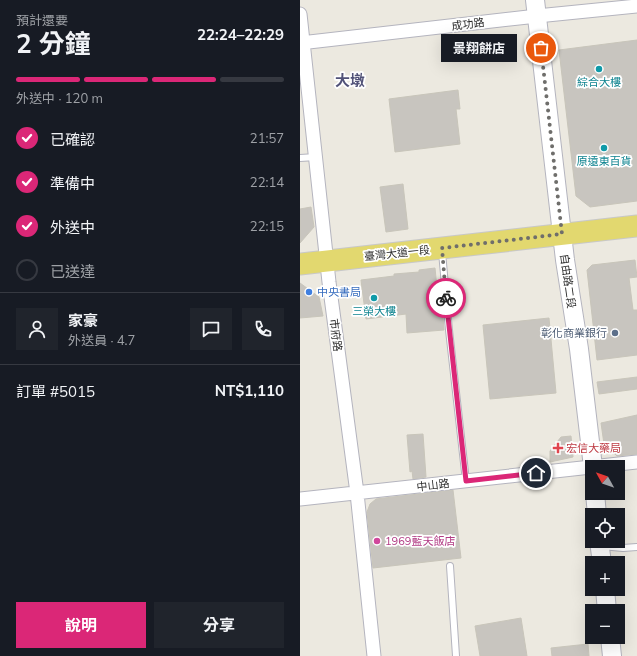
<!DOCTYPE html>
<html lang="zh-TW">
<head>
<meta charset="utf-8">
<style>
	:root { --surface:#171b24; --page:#20242c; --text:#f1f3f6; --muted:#9ea1a6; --line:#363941; --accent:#db2777 }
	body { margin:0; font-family:Mulish,"Noto Sans TC",sans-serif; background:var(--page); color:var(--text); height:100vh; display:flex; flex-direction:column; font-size:15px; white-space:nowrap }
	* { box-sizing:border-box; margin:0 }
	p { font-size:13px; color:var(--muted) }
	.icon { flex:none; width:22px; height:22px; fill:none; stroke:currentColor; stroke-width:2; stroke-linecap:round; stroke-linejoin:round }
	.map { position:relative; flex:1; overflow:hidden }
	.panel { display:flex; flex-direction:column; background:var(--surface); width:300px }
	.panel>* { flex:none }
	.needle { width:26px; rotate:310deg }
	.buttons { position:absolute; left:285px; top:460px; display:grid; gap:8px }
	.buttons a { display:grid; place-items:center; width:40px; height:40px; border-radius:0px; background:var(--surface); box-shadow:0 4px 16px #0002; font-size:20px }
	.pin { position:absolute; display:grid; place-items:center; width:34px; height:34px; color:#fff; margin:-17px; border:2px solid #fff; border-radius:50%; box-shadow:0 1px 4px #0007 }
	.courier { position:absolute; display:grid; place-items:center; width:40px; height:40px; margin:-20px; border:3px solid #db2777; border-radius:50%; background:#fff; color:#222; box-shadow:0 1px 5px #0007 }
	.bubble { position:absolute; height:28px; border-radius:0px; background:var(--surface); box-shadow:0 4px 16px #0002; font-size:13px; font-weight:700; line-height:28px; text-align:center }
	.head em { font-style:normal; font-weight:700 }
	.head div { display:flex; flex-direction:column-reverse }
	.head { display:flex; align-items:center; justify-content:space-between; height:68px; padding:0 16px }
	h1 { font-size:26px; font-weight:700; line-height:30px }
	.bar { display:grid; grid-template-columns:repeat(4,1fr); gap:6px 4px; align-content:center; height:48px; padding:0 16px }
	.bar i { height:5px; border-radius:3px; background:var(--line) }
	.bar .selected { background:var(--accent) }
	.bar p { grid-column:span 4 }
	.line { display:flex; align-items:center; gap:10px; padding:0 16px; border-top:1px solid var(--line) }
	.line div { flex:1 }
	.round { display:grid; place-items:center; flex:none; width:42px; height:42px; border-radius:0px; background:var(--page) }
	ol { padding:0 16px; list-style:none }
	li { display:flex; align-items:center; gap:12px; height:44px }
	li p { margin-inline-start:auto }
	li .icon { padding:4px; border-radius:50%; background:var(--accent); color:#fff; stroke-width:4 }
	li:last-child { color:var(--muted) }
	li i { width:22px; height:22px; border:2px solid var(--line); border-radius:50% }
	.button { display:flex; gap:8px; margin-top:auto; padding:8px 16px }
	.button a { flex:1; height:46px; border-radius:0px; background:var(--accent); color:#fff; font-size:16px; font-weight:700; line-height:46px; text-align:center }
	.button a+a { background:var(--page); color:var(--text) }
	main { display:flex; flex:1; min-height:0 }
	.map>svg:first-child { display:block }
	.building { fill:#c8c5bf; stroke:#c8c5ba }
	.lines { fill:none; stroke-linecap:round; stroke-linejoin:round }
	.lane-casing { stroke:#b4b4be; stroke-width:8 }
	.street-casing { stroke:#b4b4be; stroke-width:15 }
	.secondary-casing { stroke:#b4b4be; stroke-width:20 }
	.primary-casing { stroke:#c8c8c8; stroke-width:23 }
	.lane { stroke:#fff; stroke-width:6 }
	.street { stroke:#fff; stroke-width:13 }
	.secondary { stroke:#fff; stroke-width:18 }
	.primary { stroke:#e2d86f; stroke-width:21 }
	.done { stroke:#6f6e6b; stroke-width:4; stroke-dasharray:0 7.2 }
	.route { stroke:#db2777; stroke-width:5 }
	.culture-dot { fill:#0f9aa8; stroke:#fff; stroke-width:1.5 }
	.shop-dot { fill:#3f7fe0; stroke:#fff; stroke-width:1.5 }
	.service-dot { fill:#5c6f8a; stroke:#fff; stroke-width:1.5 }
	.health-dot { fill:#e0444e; stroke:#fff; stroke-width:1.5 }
	.hotel-dot { fill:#d1479c; stroke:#fff; stroke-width:1.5 }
	.labels { text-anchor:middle; stroke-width:3.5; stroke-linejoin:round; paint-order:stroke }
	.street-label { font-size:11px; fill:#2c2c2c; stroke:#fff }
	.culture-label { font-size:11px; fill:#0d838f; stroke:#fff }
	.shop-label { font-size:11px; fill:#366cbe; stroke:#fff; text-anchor:start }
	.service-label { font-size:11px; fill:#4e5e75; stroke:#fff; text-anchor:end }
	.health-label { font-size:11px; fill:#be3a42; stroke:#fff; text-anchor:start }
	.hotel-label { font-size:11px; fill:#b23c85; stroke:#fff; text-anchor:start }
	.district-label { font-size:15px; font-weight:bold; fill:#515278; stroke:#fff }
</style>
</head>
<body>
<main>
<section class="panel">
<div class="head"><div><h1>2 分鐘</h1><p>預計還要</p></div><em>22:24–22:29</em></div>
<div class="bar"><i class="selected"></i><i class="selected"></i><i class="selected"></i><i></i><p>外送中 · 120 m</p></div>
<ol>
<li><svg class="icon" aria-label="check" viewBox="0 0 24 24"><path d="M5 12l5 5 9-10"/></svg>已確認<p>21:57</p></li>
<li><svg class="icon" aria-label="check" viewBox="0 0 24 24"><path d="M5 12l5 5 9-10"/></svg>準備中<p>22:14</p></li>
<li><svg class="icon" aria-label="check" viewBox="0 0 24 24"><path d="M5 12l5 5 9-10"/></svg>外送中<p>22:15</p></li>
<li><i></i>已送達</li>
</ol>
<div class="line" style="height:72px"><a class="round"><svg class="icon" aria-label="person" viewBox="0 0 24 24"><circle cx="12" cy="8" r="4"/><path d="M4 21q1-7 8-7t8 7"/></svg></a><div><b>家豪</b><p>外送員 · 4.7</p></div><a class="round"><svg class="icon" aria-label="chat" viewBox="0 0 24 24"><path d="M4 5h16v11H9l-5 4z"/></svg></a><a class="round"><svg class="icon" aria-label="phone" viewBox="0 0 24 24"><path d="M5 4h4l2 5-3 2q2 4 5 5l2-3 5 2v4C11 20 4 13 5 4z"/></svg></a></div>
<div class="line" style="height:52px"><div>訂單 #5015</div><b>NT$1,110</b></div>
<div class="button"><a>說明</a><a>分享</a></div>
</section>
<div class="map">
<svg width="337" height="656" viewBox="0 0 337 656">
	<rect width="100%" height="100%" fill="#ece9e0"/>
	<!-- building -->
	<path class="building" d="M337 40V201L290 207 276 196 259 50Z
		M158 90 160 109H156L160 144 95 152 89 99Z
		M103 184 108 229 86 232 80 187Z
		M11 207 14 227 0 243V209Z
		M335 260 337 277 329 278 333 310H337V355L297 360 287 270 292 265Z
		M135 268 137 288 141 287 144 330 107 333 106 314 66 319 61 280 94 276V274L119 272V270Z
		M0 283 19 297 23 316 0 318Z
		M249 318 256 393 190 399 183 325Z
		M337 377V389L299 394 297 382Z
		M337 415V454L317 456 304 444 301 423Z
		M123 434 126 477 113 479 112 471 110 472 107 435Z
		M271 436 273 457 250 462V451L261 437Z
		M153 490 161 558 73 568 67 512 70 504 76 499Z
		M221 618 227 656H180L175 626Z
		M288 644 289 656H252L251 648Z"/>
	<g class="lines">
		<!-- lane casing -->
		<g class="lane-casing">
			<path id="lane" d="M0 158 16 157
				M142 252 149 330 166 481
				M301 546 323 548 337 547
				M150 566 156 656"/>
		</g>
		<!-- street casing -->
		<g class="street-casing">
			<path id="street" d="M0 14 29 282 57 493 74 656
				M0 43 237 16 337 6
				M0 499 337 462"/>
		</g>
		<!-- secondary casing -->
		<g class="secondary-casing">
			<path id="secondary" d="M235 0 265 260 279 349 293 467
				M295 493 297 515
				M299 541 302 563
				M305 589 307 611
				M310 637 312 656"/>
		</g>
		<!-- primary casing -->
		<g class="primary-casing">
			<path id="primary" d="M0 264 337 226"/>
		</g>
		<!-- lane -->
		<use href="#lane" class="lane"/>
		<!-- street -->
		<use href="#street" class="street"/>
		<!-- secondary -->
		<use href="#secondary" class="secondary"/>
		<!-- primary -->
		<use href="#primary" class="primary"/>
	</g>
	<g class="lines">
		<!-- done -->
		<path class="done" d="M146 298 142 248 262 234 241 48"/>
		<!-- route -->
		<path class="route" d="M146 298 166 481 236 473"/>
	</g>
	<!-- markers -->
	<g class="culture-dot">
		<circle cx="299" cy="69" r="4"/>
		<circle cx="304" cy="148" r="4"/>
		<circle cx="74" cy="298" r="4"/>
	</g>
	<circle class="shop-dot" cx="9" cy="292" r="4"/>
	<circle class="service-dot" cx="315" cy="333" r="4"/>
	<path class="health-dot" d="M256 442h4v4h4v4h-4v4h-4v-4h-4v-4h4z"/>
	<circle class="hotel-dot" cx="77" cy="541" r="4"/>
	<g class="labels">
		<!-- street labels -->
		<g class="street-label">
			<text transform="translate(168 24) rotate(-7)" y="4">成功路</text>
			<text transform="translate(97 253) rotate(-6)" y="4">臺灣大道一段</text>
			<text transform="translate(268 281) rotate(82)" y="4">自由路二段</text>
			<text transform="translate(36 335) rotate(83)" y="4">市府路</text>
			<text transform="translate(133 485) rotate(-7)" y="4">中山路</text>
		</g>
		<!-- culture labels -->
		<g class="culture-label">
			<text x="299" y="86">綜合大樓</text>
			<text x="304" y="165">原遠東百貨</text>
			<text x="74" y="315">三榮大樓</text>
		</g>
		<!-- shop labels -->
		<g class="shop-label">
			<text x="17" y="296">中央書局</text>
		</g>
		<!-- service labels -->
		<g class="service-label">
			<text x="307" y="337">彰化商業銀行</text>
		</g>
		<!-- health labels -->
		<g class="health-label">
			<text x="266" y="452">宏信大藥局</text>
		</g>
		<!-- hotel labels -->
		<g class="hotel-label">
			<text x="85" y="545">1969藍天飯店</text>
		</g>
		<!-- district labels -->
		<g class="district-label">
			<text x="50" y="86">大墩</text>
		</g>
	</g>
</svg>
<div class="buttons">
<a><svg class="needle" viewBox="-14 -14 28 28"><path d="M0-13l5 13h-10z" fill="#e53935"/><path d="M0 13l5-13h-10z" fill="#9ea1a6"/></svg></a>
<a><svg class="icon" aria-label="locate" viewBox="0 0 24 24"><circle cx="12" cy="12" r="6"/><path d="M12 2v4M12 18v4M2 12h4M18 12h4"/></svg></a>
<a>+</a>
<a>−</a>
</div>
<div class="pin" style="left:241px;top:48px;background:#ea580c"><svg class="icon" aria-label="bag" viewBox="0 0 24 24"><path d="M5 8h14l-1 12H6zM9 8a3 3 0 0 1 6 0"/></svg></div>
<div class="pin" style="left:236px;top:473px;background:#1f2937"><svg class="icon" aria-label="home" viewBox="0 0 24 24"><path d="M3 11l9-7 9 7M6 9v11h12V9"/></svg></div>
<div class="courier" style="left:146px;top:298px"><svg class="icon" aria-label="bike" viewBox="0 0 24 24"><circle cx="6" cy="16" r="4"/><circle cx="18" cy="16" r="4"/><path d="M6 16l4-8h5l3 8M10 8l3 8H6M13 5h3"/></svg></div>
<div class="bubble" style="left:141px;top:34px;width:76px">景翔餅店</div>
</div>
</main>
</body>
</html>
